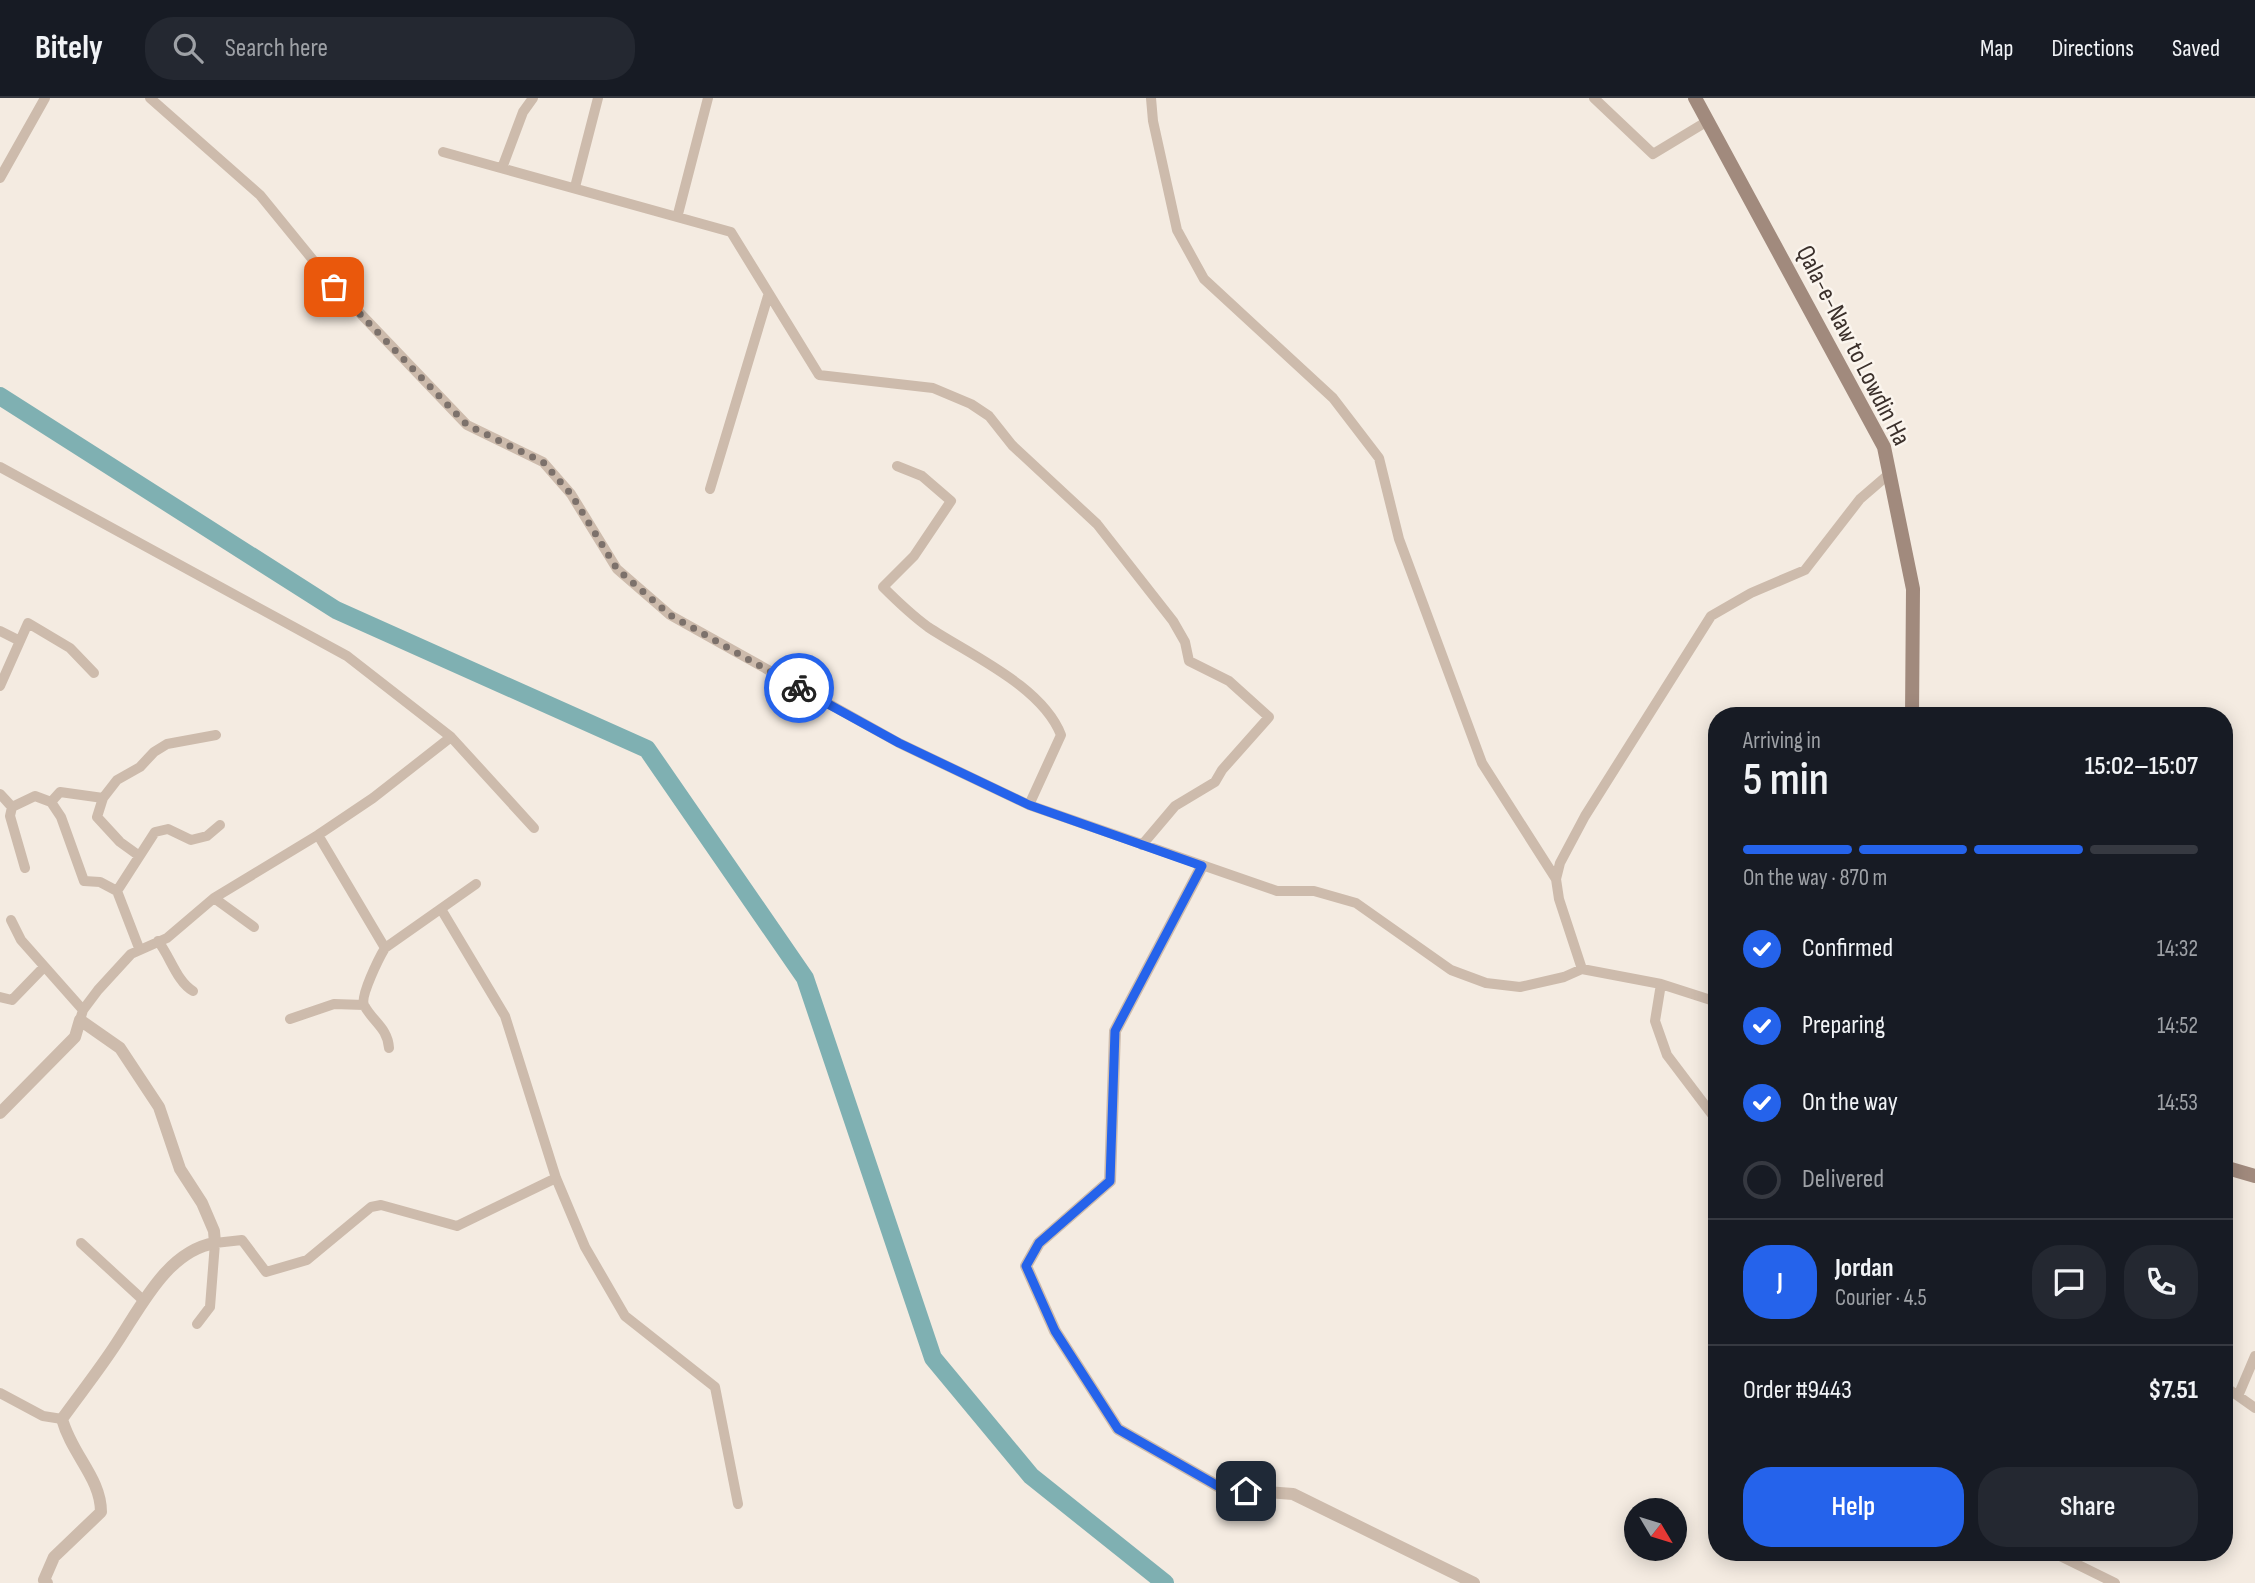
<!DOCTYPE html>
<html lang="en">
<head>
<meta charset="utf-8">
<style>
	:root { --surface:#171b24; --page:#242831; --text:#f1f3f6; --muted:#9ea1a6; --line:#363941; --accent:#2563eb }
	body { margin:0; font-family:"Sofia Sans Condensed",sans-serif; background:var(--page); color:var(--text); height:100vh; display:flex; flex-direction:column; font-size:26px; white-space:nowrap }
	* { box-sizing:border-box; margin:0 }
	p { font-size:23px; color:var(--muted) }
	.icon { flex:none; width:38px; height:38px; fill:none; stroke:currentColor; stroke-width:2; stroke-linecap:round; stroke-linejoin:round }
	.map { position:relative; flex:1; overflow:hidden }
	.panel { position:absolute; left:1708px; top:609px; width:525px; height:854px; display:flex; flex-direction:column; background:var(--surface); border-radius:28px; box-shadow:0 4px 18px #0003 }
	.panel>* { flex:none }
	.needle { width:46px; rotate:128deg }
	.tools { position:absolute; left:1624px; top:1400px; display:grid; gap:14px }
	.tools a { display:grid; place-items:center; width:63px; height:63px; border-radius:50%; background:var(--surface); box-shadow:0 4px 18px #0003; font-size:35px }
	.pin { position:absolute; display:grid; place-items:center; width:60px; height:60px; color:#fff; margin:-30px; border-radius:14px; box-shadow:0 4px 10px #0006 }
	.courier { position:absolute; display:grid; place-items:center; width:70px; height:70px; margin:-35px; border:5px solid #2563eb; border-radius:50%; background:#fff; color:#222; box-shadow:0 2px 9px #0007 }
	.summary em { font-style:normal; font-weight:600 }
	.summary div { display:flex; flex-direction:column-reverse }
	.summary { display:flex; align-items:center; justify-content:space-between; height:119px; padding:0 35px }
	h1 { font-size:46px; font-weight:600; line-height:52px }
	.bar { display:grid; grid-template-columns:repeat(4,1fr); gap:10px 7px; align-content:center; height:84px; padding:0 35px }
	.bar i { height:9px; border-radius:5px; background:var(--line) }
	.bar .selected { background:var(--accent) }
	.bar p { grid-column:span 4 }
	.line { display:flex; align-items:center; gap:18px; padding:0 35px; border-top:2px solid var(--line) }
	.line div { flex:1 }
	.round { display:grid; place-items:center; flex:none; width:74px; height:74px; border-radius:28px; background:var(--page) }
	ol { padding:0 35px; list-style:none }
	li { display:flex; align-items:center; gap:21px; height:77px }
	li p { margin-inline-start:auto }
	li .icon { padding:7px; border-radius:50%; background:var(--accent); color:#fff; stroke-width:4 }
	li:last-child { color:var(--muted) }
	li i { width:38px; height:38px; border:4px solid var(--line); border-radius:50% }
	.button { display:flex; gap:14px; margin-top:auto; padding:14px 35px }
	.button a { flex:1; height:80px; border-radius:28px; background:var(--accent); color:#fff; font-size:28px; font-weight:600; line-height:80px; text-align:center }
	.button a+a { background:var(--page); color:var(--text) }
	header { display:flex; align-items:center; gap:42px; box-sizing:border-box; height:98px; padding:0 35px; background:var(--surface); border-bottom:2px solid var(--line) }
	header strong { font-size:33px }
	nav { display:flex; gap:38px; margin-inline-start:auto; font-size:24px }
	.search { width:490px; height:63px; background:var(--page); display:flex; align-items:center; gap:18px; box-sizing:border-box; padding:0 24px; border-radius:28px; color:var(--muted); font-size:26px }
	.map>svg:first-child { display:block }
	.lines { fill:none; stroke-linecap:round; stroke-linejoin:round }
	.river { stroke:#7fb0b2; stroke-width:18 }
	.minor { stroke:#cdbbac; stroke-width:10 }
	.tertiary { stroke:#cdbbac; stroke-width:12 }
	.secondary { stroke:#a18a7d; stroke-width:14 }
	.done { stroke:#7c716b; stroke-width:7; stroke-dasharray:0 12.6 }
	.route { stroke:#2563eb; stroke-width:9 }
	.labels { text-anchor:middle; stroke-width:5; stroke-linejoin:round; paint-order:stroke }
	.street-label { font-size:26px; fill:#3b302b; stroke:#fbf5ee }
</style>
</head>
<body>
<header>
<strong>Bitely</strong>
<div class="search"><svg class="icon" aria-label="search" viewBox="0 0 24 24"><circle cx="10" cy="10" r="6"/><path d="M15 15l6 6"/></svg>Search here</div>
<nav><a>Map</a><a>Directions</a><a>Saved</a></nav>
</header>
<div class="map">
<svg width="2255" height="1485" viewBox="0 0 2255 1485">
	<rect width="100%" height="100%" fill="#f4ebe1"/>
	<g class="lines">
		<!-- river -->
		<path class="river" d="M0 298 336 512 647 651 805 880 933 1260 1031 1378 1165 1485"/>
		<!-- minor -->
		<path class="minor" d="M150 0 260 97 335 189 467 327 543 364 571 396 617 471 670 517 899 645 1029 707 1277 793H1314L1356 805 1451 872 1486 885 1520 889 1564 879 1582 871 1661 886 1717 904
			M1151 0 1153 23 1177 132 1204 181 1333 300 1379 360 1399 441 1482 665 1556 781
			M1594 0 1653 56 1706 24
			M443 54 731 134 819 277 933 290 971 306 989 318 1012 347 1097 426 1173 523 1185 544 1189 563 1229 583 1269 619 1222 672 1215 684 1175 708 1142 747
			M502 70 523 14 533 0
			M0 80 45 0
			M575 89 598 0
			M678 116 708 0
			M897 368 922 378 951 403 914 458 883 489C897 503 913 518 928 529 970 557 1042 588 1061 637L1029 707
			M0 369 347 558 451 639 534 730
			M710 391 768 198
			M0 533 20 543
			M0 588 28 525 70 550 94 575
			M0 696 12 709 10 718 25 770
			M51 704 60 694 103 700
			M12 709 35 698 51 704 61 719 84 783 100 784 117 793 139 850
			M318 737 385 850
			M138 757 120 744 97 719 103 700 117 682 140 669 154 654 167 646 216 637
			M117 793 155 734 168 731 191 742 207 738 220 727
			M214 800 254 829
			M441 811 505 918 556 1080 585 1149 625 1218 715 1289 738 1406
			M11 822 21 842 83 912
			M158 843C170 858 177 884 193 893
			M1582 871 1559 801 1556 781 1560 765 1585 718 1711 518 1751 495 1805 472 1860 401 1889 376
			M1661 886 1655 923 1667 957 1717 1023
			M0 899 12 902 44 869
			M290 921 334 906 364 907
			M80 922 83 912 98 892 131 856 167 840 214 800 318 737 373 700 451 639
			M389 950C388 930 372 923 364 907 360 898 379 860 385 850L476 786
			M81 1145 143 1202
			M197 1226 210 1209 215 1145 242 1142 266 1174 307 1162 371 1109 381 1107 457 1128 556 1080
			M2224 1288 2255 1310
			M1714 1289 1717 1273
			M0 1295 43 1318 62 1321
			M2238 1298 2255 1258
			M2052 1454 2115 1485"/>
		<!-- tertiary -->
		<path class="tertiary" d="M1202 768 1115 933 1110 1083 1039 1145 1026 1168 1055 1233 1118 1331 1223 1391 1293 1396 1474 1485
			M0 1015 75 939 80 922 120 950 159 1009 180 1071 202 1105 214 1133 215 1145C167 1153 141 1209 116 1246 99 1272 80 1296 62 1321 72 1357 101 1380 101 1414L54 1459 44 1482 47 1485"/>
		<!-- secondary -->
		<path class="secondary" d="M1695 0 1884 349 1913 491 1912 618
			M2224 1069 2255 1078"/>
	</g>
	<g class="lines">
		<!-- done -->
		<path class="done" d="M334 189 467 327 543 364 571 396 617 471 670 517 799 590"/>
		<!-- route -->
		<path class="route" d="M799 590 899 645 1029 707 1202 768 1115 933 1110 1083 1039 1145 1026 1168 1055 1233 1118 1331 1223 1391 1246 1393"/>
	</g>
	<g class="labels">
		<!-- street labels -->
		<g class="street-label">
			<text transform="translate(1854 247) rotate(63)" y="9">Qala-e-Naw to Lowdin Ha</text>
		</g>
	</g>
</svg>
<div class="tools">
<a><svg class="needle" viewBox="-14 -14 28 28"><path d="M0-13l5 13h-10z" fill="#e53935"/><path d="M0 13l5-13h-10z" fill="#9ea1a6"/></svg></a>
</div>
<div class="pin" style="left:334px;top:189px;background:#ea580c"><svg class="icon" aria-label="bag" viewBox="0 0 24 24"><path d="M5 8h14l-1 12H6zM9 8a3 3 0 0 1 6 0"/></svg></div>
<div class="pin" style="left:1246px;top:1393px;background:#1f2937"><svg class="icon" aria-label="home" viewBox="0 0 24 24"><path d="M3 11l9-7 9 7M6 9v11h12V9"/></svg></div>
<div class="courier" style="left:799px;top:590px"><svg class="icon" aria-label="bike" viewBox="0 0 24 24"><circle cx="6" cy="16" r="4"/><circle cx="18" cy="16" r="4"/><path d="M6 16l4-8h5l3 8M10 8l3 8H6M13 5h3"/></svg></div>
<section class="panel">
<div class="summary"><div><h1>5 min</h1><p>Arriving in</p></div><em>15:02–15:07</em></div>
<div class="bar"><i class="selected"></i><i class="selected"></i><i class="selected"></i><i></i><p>On the way · 870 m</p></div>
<ol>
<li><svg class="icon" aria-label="check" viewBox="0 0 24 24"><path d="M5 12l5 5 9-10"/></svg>Confirmed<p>14:32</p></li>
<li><svg class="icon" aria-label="check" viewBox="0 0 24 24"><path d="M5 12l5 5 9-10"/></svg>Preparing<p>14:52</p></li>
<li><svg class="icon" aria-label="check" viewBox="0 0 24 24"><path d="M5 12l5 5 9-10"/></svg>On the way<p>14:53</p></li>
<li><i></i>Delivered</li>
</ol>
<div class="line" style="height:126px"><b class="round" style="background:var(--accent);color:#fff">J</b><div><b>Jordan</b><p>Courier · 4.5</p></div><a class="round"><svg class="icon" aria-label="chat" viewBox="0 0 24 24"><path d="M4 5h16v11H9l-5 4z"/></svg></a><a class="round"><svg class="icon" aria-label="phone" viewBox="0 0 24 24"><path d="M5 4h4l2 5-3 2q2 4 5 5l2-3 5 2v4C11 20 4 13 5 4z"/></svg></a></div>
<div class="line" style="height:91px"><div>Order #9443</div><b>$7.51</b></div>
<div class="button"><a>Help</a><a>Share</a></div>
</section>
</div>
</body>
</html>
